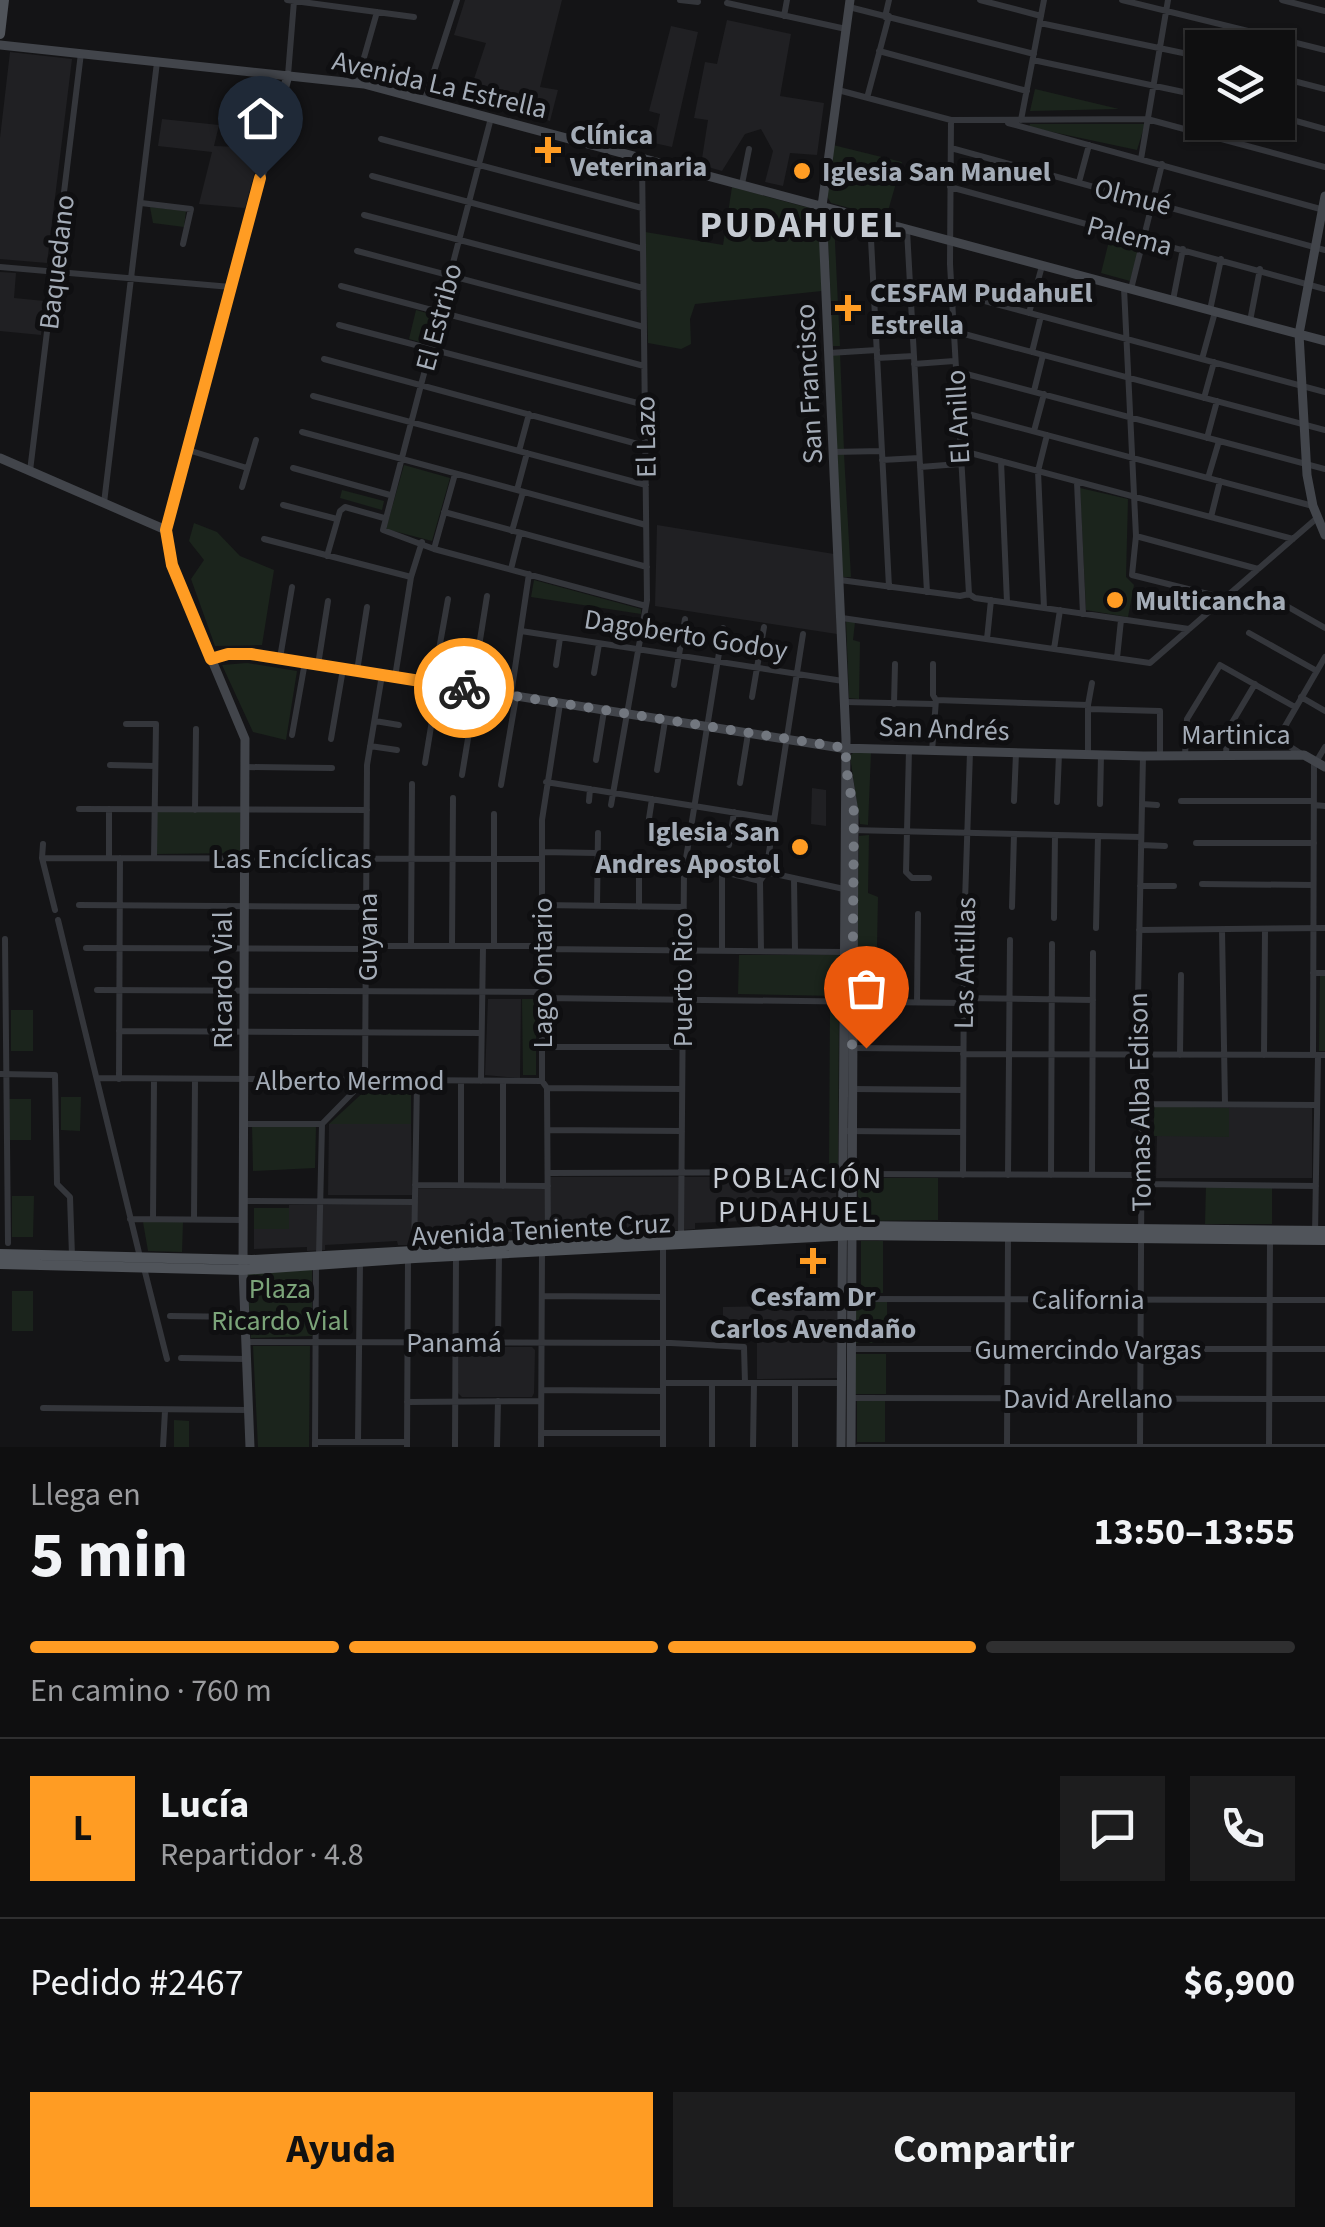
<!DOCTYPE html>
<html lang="es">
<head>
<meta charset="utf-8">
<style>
	:root { --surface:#0f0f10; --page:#1d1d1e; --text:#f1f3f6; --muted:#9b9c9f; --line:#2f2f30; --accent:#ff9c23 }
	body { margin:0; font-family:"Source Sans 3",sans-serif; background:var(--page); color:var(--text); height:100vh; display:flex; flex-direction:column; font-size:38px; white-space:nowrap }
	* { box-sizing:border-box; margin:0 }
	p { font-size:32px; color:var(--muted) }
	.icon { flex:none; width:55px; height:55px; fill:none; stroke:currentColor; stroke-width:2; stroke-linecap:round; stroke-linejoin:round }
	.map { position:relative; height:1447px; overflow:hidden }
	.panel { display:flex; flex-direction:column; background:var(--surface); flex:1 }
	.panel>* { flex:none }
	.controls { position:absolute; left:1185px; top:30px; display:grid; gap:20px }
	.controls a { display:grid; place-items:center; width:110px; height:110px; border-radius:0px; background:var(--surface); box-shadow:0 2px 8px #0004,0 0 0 2px var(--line); font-size:50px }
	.pin { position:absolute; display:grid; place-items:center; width:85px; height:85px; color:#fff; margin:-102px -42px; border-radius:50% 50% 50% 0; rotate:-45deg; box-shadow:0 0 10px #0007 }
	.pin .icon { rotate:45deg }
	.courier { position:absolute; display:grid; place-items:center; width:100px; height:100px; margin:-50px; border:8px solid #ff9c23; border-radius:50%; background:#fff; color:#222; box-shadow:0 2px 12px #0007 }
	.overview em { font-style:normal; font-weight:700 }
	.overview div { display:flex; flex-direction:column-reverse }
	.overview { display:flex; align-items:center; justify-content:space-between; height:170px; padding:0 30px }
	h1 { font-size:65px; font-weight:700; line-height:75px }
	.bar { display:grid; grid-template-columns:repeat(4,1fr); gap:15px 10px; align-content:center; height:120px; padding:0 30px }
	.bar i { height:12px; border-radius:8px; background:var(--line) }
	.bar .on { background:var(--accent) }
	.bar p { grid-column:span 4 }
	.line { display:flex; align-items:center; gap:25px; padding:0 30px; border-top:2px solid var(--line) }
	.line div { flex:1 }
	.round { display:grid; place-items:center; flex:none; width:105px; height:105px; border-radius:0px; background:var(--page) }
	.cta { display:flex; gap:20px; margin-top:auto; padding:20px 30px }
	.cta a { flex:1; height:115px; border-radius:0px; background:var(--accent); color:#111; font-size:40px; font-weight:700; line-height:115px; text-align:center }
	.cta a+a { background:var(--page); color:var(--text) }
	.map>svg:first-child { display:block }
	.built { fill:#202023 }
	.green { fill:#1b241c }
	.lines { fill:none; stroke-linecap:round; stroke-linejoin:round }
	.street { stroke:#34363b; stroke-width:6 }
	.secondary { stroke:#42454b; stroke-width:9 }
	.primary { stroke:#50545a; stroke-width:10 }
	.done { stroke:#72777f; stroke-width:10; stroke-dasharray:0 18 }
	.route { stroke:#ff9c23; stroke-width:12 }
	.poi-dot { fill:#ff9c23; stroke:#0f0f11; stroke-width:4 }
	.labels { text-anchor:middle; stroke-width:10; stroke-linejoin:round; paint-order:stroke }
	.street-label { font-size:28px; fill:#a4acb7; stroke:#0f0f11 }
	.poi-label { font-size:28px; font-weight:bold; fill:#a4acb7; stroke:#0f0f11; text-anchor:start }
	.park-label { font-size:28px; fill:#7ba479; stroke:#0f0f11 }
	.neighbourhood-label { font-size:30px; letter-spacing:2.5px; fill:#c6cbd3; stroke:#0f0f11 }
	.district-label { font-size:38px; font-weight:bold; letter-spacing:2.5px; fill:#c6cbd3; stroke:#0f0f11 }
</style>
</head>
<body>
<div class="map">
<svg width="1325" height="1447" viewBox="0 0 1325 1447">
	<rect width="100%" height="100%" fill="#141416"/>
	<!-- built -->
	<path class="built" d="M465 0H562L540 87 558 90 550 121 468 97 486 43 454 35Z
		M727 20 791 34 780 96 824 103 817 155 790 153 783 186 765 182 773 151 761 129 745 134 722 171 701 165 708 120 694 118 705 62 717 64Z
		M671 26 698 32 672 147 654 143 660 114 649 111Z
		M10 52 72 59 47 263 0 259V138Z
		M162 119 219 125 214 146 261 148 245 208 199 204 212 152 158 146Z
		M0 272 16 273 14 298 44 301 41 335 0 331Z
		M657 525 834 554 837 634 655 606Z
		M812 788 826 790V826L811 824Z
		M488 999H521L520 1078 485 1075Z
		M1229 1108H1312V1178H1156L1157 1136H1228Z
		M329 1124H411L412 1195H328Z
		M546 1177H836V1224H825L824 1218 695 1223V1229L668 1231 667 1226 554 1231V1236L530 1237 529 1231 419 1236 418 1245H398L397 1241 325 1245V1250L307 1251V1247L254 1249V1229H288L289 1205 415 1204 417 1189H545Z
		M838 1305 837 1378 757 1379V1333L723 1334V1307Z
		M462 1347H532L535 1350 534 1393 532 1397H462L458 1393 459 1349Z"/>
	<!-- green -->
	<path class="green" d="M1035 89 1119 109 1030 111Z
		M1030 124H1145L1137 150 1029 127Z
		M833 145 902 162 886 218 831 203 826 195Z
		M732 187 813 209 819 216 822 291 695 304 690 319 691 344 681 349 648 343 645 232 723 245Z
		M150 207 186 211 184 227 153 223Z
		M827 221H834L840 346H833Z
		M1111 233 1141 241 1130 281 1101 273Z
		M416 310 434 315 426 344 409 339Z
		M831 353H840L844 450H836Z
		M844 454 851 577H842L836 455Z
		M404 465 450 478 432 541 386 529Z
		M1080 488 1128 499 1126 577 1134 585 1128 617 1086 610Z
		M342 490 384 501 382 510 340 498Z
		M194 523 217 532 240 556 274 570 262 645 215 646 191 579 204 560 189 541Z
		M534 580 641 609V614L531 597Z
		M846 620 855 622 853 640 860 642 859 699 849 698Z
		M247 663 297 671 286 740 253 732 222 665Z
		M854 752 871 753 868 825 860 824 850 756Z
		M157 812H240V853L156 854Z
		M869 835 868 893 878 897 876 995H856L859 836Z
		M739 955H839L838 996 738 994Z
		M1320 975 1325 976V1051H1319Z
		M522 999H536V1075H523Z
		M830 1007H839L838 1168H829Z
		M11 1010H33V1051H11Z
		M368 1088H411V1124H329Z
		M61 1097H81L80 1131 61 1130Z
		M9 1099H31V1140H9Z
		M1154 1106 1229 1108V1137L1154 1136Z
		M252 1125 316 1126 315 1168 253 1171Z
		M858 1178H938V1220L858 1221Z
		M1206 1185 1272 1186V1224H1205Z
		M12 1196H34L33 1237H12Z
		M254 1208H289V1229H254Z
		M143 1222H183L182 1252 148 1251Z
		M861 1241H883V1293H861Z
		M312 1269V1336L251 1338 247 1274Z
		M12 1291H33V1331H12Z
		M856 1302H887V1343H856Z
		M310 1346 309 1447H258L253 1346Z
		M855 1354H886V1394H855Z
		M857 1401H885V1442H857Z
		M174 1420 189 1421V1447H174Z"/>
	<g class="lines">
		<!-- street -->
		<path class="street" d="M287 0 414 17
			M680 0 698 2
			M980 0 1041 16
			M1122 0 1325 50
			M1282 0 1325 11
			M727 3 846 29
			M849 7 1034 54
			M784 16 787 0
			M885 17 889 0
			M1040 23 1202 57
			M879 51 1027 91
			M1033 60 1202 96
			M288 75 294 1
			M1278 77 1325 89
			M357 82 377 12
			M838 90 951 120 1147 119 1325 167
			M867 98 889 16
			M425 99 457 0
			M1278 116 1325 129
			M491 118 383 530 434 549 646 606
			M951 120 950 264 969 594
			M1021 120 1044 0
			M1008 123 1324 210
			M381 139 642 208
			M951 148 1325 250
			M1141 159 1168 0
			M372 176 643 249
			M1079 182 1089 145
			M742 184 749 149
			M950 187 1325 289
			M141 203 191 209 183 244
			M364 215 643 288
			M870 220 889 587
			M907 230 927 592
			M357 251 644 327
			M0 267 231 287
			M341 286 644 366
			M1124 288 1136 536 1132 575 1224 598
			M1131 289 1162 164
			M951 292 1325 392
			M1173 300 1183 249
			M1210 310 1221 259
			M1029 313 1042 266
			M1250 321 1260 269
			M339 325 645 405
			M953 331 1325 430
			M1032 352 1041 316
			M829 353 877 350
			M877 358 914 356
			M324 359 645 446
			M1202 359 1215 312
			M914 364 954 361
			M955 371 1325 469
			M1034 391 1043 355
			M313 396 646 485
			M1204 398 1214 362
			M957 411 1313 506
			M1034 431 1044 394
			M302 432 646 525
			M1207 438 1217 401
			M188 450 247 468
			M959 450 1293 539
			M519 451 529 414
			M833 452 882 451
			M882 460 919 458
			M1001 461 1007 602
			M920 467 959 464
			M293 468 390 495
			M30 471 81 53
			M1208 478 1219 441
			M1077 482 1083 614
			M242 487 256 440
			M517 490 527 453
			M104 503 157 62
			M283 505 337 519
			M444 512 647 567
			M1211 517 1220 481
			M512 531 523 492
			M1136 536 1258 569
			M264 539 411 577
			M434 549 455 474
			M327 556 340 511 345 507 384 518
			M511 569 520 533
			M840 580 960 596 969 594 975 598 1189 629
			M1276 600 1325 628
			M1044 608 1038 471 1047 435
			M842 618 1150 663 1317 518
			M521 631 843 681
			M1249 633 1317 671
			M987 639 991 600
			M1054 649 1060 610
			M280 658 292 587
			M1117 658 1121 620
			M318 665 328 601
			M556 665 560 638
			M357 671 367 607
			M594 673 599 644
			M395 677 411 577 422 542
			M433 683 448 599
			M674 685 685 619
			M472 690 487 596
			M511 695 529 574
			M752 697 764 627
			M1301 697 1325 711
			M936 700 1088 705
			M845 702 934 704
			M894 704 895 664
			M1089 709 1160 711V757
			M375 721 399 725
			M126 724H156L154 858
			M292 735 305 662
			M331 739 343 669
			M370 746 397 750
			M909 750 906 872 912 878H929
			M932 751 936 700 933 695V664
			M1300 753 1283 742 1280 735 1325 657
			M1088 755V705L1092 683
			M1185 755 1187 719 1220 665 1295 707
			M1226 756 1227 731 1255 684
			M596 760 604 711
			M1316 762 1325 747
			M425 763 438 684
			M110 765 155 766
			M245 767 332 768
			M657 770 665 721
			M462 775 476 690
			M546 782 774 819
			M740 783 748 734
			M501 785 516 697
			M589 801 590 789
			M1014 801 1016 753
			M1181 801H1314
			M1057 802 1059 754
			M1100 804 1101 755
			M1142 804 1157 805
			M611 805 647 600 642 158
			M1314 805 1325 806
			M79 809 367 810
			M195 810 196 729
			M648 825 652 799
			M851 830 1141 837
			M1196 843H1314
			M43 844 42 858 55 910
			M729 845 734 812
			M1141 845 1165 846
			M542 852 597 853
			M639 855V907
			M42 858 542 859
			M109 858V809
			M684 862 760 881
			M722 872V951
			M766 872 844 889
			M794 878 795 951
			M1202 884 1313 885
			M1140 886H1174
			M79 905 367 907
			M542 905 683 907
			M597 906 598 833
			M1012 907 1014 834
			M1054 918 1055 835
			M58 920 140 1257
			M1096 928 1098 836
			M1139 930 1325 928
			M1222 930 1225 1104
			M5 939 8 1243
			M366 946H542
			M411 946 412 784
			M452 946 453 798
			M494 946V814
			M86 948 366 949
			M542 949 844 952
			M761 951 760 881 766 872 803 634
			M1313 973H1325
			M97 990 542 992
			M542 998 963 1003
			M963 998 1093 1000
			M917 1002 918 914
			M119 1031 481 1033
			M542 1047H682
			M853 1048 963 1049
			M963 1054 1325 1055
			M1180 1055 1181 975
			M1264 1055 1265 930
			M1313 1055 1314 761
			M0 1074 55 1075 57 1184 70 1197 72 1256
			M97 1078 542 1081
			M119 1079 120 858
			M481 1081 483 946
			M503 1081V1186
			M547 1088 682 1089
			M852 1089 963 1090
			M1141 1104 1317 1105
			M243 1124H322
			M548 1130 682 1131
			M843 1131 963 1132
			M548 1173 843 1172
			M852 1174 1141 1175
			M963 1175 964 931 970 752
			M1008 1175 1010 940
			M1051 1175 1052 944
			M1092 1175 1093 953
			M1141 1184 1316 1186
			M415 1185 548 1186
			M461 1185V1081
			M243 1201 415 1202
			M130 1219 243 1220
			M153 1219 154 1080
			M194 1219 195 1080
			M1315 1234 1318 1055
			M681 1235 684 871 723 628
			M548 1241 547 1088 542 1081V820L560 704
			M414 1254 417 1081
			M319 1255 322 1124 365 1080 367 765 382 675
			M144 1268 167 1359
			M542 1296 663 1297
			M851 1299 1325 1300
			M170 1316 244 1317
			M245 1342 671 1343 744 1347 745 1383
			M498 1342 499 1254
			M852 1349H1325
			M181 1358 246 1359
			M663 1383H842
			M542 1390 663 1391
			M851 1398 1325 1399
			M407 1402 541 1401
			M43 1408 248 1410
			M541 1433H663
			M315 1442H407
			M358 1442 360 1263
			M1007 1446 1008 1237
			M163 1447 165 1411
			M315 1447 316 1265
			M407 1447 408 1258
			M455 1447 456 1256
			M497 1447 498 1401
			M541 1447 542 1252
			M663 1447V1245
			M712 1447V1383
			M753 1447 754 1383
			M795 1447V1383
			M858 1447H1325
			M1140 1447 1142 1063 1137 1045 1143 756
			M1269 1447 1270 1240"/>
		<!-- secondary -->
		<path class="secondary" d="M0 45 364 84 1325 341
			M1325 196 1299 334 1307 475 1313 506 1325 535
			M0 458 166 530
			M211 659 235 653 260 655 841 748 1143 756 1304 755 1325 767
			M848 775 854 812 851 1447
			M250 1447 243 1270 245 739 172 565 166 533 288 75
			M841 1447 846 739 822 206 850 0"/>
		<!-- primary -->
		<path class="primary" d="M0 34 4 0
			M0 1254 252 1260 853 1226 1325 1231
			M0 1264 243 1270 415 1258 853 1235 1325 1240"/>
	</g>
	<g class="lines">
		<!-- done -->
		<path class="done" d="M464 688 846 748V768L854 812 852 1048H866"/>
		<!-- route -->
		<path class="route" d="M260 178 166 530 172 565 211 659 228 654H251L464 688"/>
	</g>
	<!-- markers -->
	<g class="poi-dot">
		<path d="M543 135h10v10h10v10h-10v10h-10v-10h-10v-10h10z"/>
		<circle cx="802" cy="171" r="10"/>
		<path d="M843 293h10v10h10v10h-10v10h-10v-10h-10v-10h10z"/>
		<circle cx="1115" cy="600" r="10"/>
		<circle cx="800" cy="847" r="10"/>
		<path d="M808 1246h10v10h10v10h-10v10h-10v-10h-10v-10h10z"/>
	</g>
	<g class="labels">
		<!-- street labels -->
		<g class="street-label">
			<text transform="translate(440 84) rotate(13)" y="10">Avenida La Estrella</text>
			<text transform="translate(1133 196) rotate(14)" y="10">Olmué</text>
			<text transform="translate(1130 235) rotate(15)" y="10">Palema</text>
			<text transform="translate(56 262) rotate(-83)" y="10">Baquedano</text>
			<text transform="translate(438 317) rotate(-75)" y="10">El Estribo</text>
			<text transform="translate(808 384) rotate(-93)" y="10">San Francisco</text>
			<text transform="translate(957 417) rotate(-93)" y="10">El Anillo</text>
			<text transform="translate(645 437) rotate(-91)" y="10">El Lazo</text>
			<text transform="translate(686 634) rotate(9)" y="10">Dagoberto Godoy</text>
			<text transform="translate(944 728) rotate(2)" y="10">San Andrés</text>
			<text x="1236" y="744">Martinica</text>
			<text x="292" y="868">Las Encíclicas</text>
			<text transform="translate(367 937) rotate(-90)" y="10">Guyana</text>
			<text transform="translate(964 963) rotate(-89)" y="10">Las Antillas</text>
			<text transform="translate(542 973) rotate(-90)" y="10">Lago Ontario</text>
			<text transform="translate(222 980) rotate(-90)" y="10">Ricardo Vial</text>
			<text transform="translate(682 980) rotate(-90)" y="10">Puerto Rico</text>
			<text x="350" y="1090">Alberto Mermod</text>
			<text transform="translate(1139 1102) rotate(-91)" y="10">Tomas Alba Edison</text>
			<text transform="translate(541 1229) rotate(-3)" y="10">Avenida Teniente Cruz</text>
			<text x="1088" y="1309">California</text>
			<text x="454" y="1352">Panamá</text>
			<text x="1088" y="1359">Gumercindo Vargas</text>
			<text x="1088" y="1408">David Arellano</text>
		</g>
		<!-- poi labels -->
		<g class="poi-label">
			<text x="570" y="144">Clínica<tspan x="570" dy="32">Veterinaria</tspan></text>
			<text x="822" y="181">Iglesia San Manuel</text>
			<text x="870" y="302">CESFAM PudahuEl<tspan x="870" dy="32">Estrella</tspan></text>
			<text x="1135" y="610">Multicancha</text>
			<text x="780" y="841" text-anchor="end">Iglesia San<tspan x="780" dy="32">Andres Apostol</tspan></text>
			<text x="813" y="1306" text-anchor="middle">Cesfam Dr<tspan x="813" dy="32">Carlos Avendaño</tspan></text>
		</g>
		<!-- park labels -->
		<g class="park-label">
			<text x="280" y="1298">Plaza<tspan x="280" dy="32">Ricardo Vial</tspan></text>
		</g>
		<!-- neighbourhood labels -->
		<g class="neighbourhood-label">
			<text x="798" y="1188">POBLACIÓN<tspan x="798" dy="34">PUDAHUEL</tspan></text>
		</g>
		<!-- district labels -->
		<g class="district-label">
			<text x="802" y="237">PUDAHUEL</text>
		</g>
	</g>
</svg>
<div class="controls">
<a><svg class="icon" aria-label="layers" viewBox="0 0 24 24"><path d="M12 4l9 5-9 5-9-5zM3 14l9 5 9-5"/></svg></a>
</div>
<div class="pin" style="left:866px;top:1048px;background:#ea580c"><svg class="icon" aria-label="bag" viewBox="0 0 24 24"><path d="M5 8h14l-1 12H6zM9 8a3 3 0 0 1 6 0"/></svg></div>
<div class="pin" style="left:260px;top:178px;background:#1f2937"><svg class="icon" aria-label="home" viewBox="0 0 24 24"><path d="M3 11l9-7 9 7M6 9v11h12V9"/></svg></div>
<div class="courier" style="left:464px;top:688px"><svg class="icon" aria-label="bike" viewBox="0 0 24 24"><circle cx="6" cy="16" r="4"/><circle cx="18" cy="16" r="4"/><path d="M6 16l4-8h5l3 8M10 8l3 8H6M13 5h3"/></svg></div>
</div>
<section class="panel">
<div class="overview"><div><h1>5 min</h1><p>Llega en</p></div><em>13:50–13:55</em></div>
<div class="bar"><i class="on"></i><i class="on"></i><i class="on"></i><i></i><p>En camino · 760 m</p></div>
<div class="line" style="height:180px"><b class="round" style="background:var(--accent);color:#111">L</b><div><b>Lucía</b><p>Repartidor · 4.8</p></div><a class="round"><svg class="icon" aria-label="chat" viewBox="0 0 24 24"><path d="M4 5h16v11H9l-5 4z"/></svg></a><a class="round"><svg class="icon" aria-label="phone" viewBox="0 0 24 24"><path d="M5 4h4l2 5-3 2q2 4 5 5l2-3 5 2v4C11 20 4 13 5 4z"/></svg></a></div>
<div class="line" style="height:130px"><div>Pedido #2467</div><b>$6,900</b></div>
<div class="cta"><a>Ayuda</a><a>Compartir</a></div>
</section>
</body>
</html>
